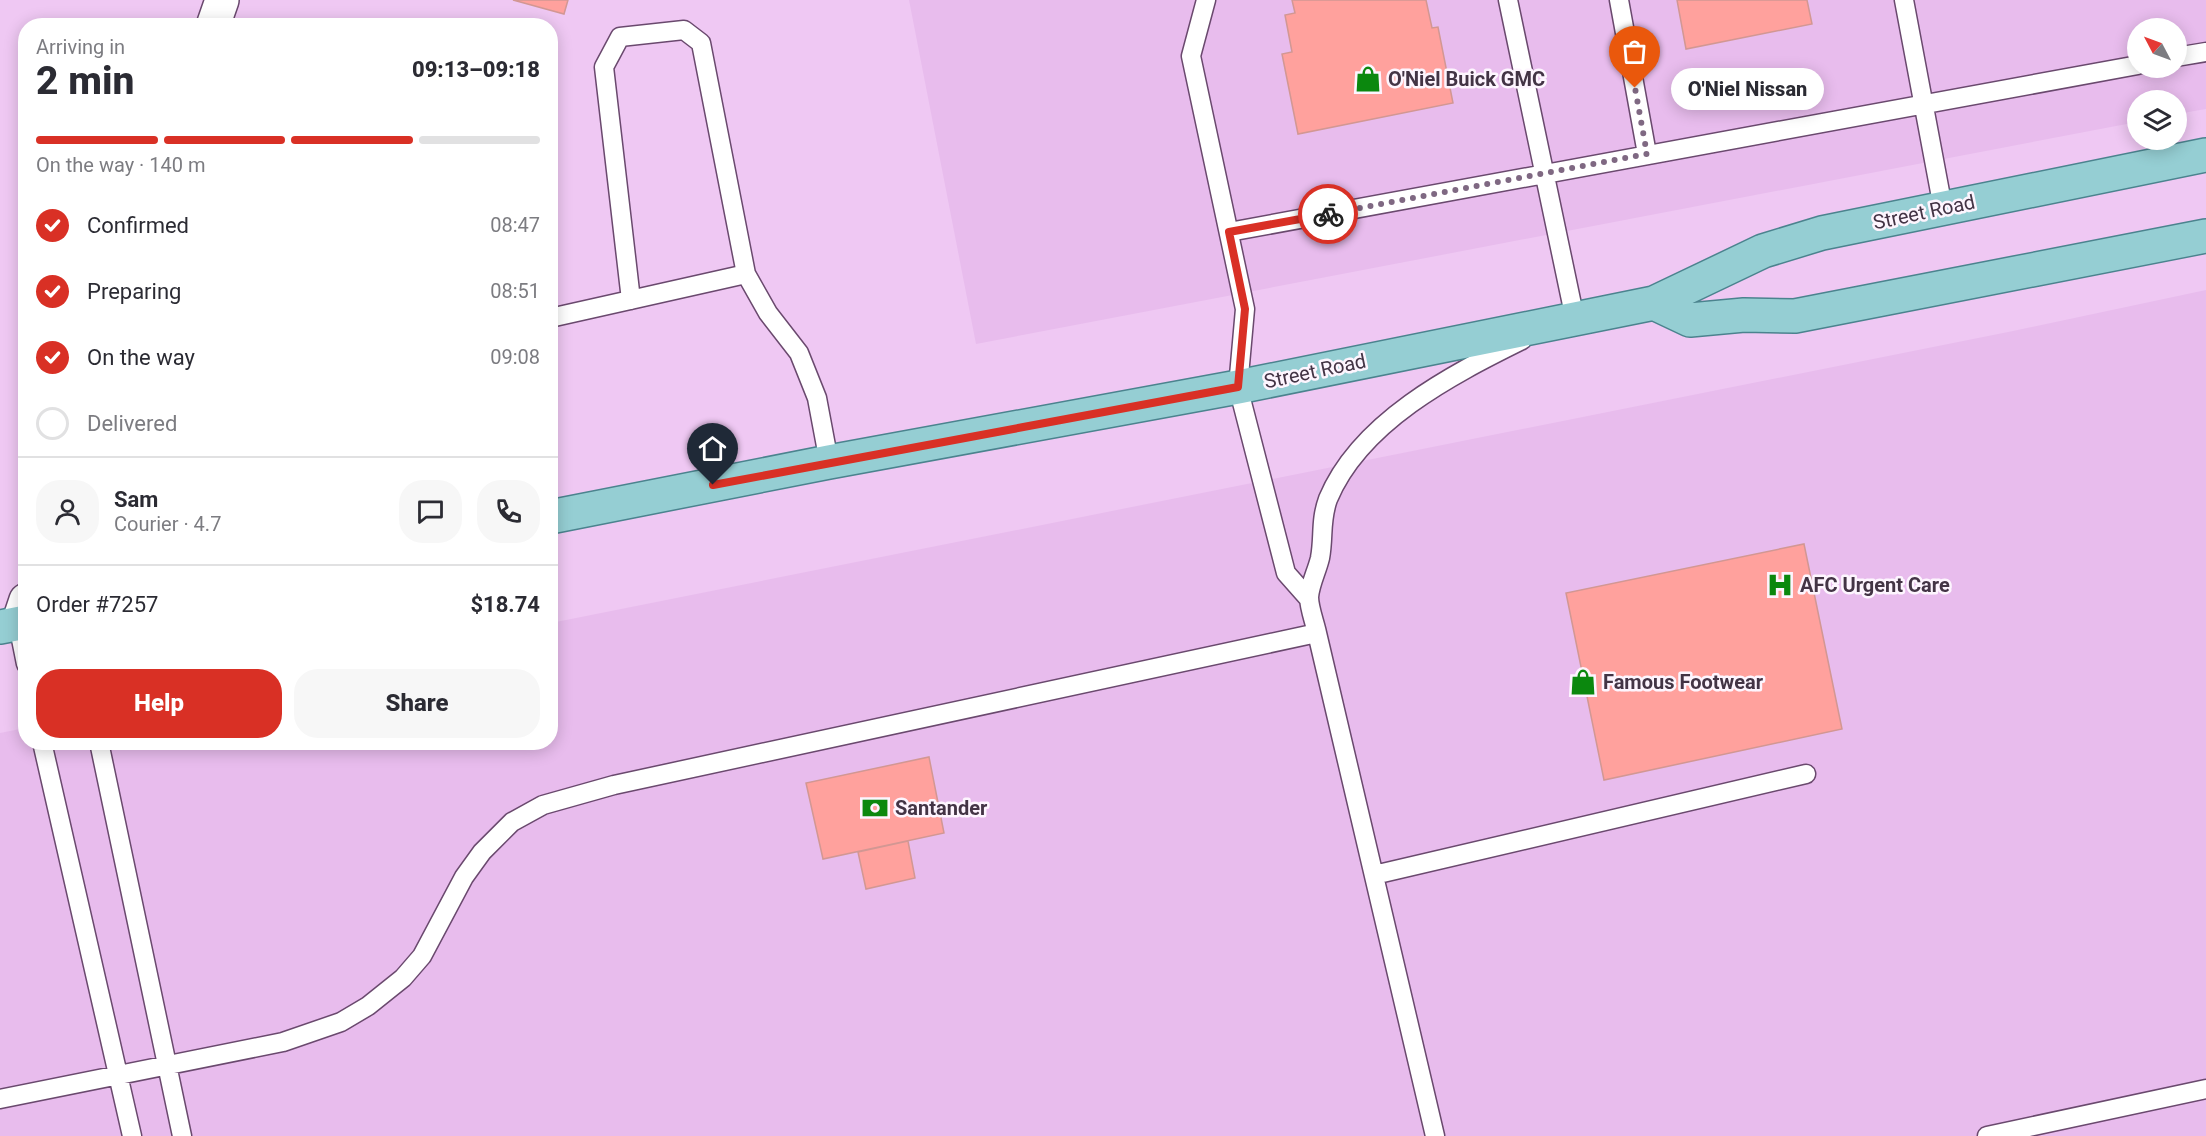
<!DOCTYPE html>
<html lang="en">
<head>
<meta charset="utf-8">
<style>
	:root { --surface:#fff; --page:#f7f7f7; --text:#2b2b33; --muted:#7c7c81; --line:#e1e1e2; --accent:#d93025 }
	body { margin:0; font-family:Roboto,sans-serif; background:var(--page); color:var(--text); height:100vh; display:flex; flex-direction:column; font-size:22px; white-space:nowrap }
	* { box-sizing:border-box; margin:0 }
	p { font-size:20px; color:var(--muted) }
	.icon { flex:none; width:33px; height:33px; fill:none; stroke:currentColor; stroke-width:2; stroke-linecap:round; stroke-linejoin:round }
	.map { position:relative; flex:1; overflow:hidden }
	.sheet { position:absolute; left:18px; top:18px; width:540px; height:732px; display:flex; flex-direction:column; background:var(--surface); border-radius:24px; box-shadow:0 3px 15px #0003 }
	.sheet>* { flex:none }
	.needle { width:39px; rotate:311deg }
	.tools { position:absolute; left:2127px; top:18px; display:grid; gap:12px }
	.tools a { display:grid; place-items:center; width:60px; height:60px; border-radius:50%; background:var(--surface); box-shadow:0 3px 15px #0003; font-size:30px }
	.pin { position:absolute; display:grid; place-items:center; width:51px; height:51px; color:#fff; margin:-62px -26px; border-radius:50% 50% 50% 0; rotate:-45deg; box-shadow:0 0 6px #0007 }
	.pin .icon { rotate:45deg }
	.courier { position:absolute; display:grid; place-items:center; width:60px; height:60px; margin:-30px; border:4px solid #d93025; border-radius:50%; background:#fff; color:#222; box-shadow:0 2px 8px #0007 }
	.bubble { position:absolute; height:42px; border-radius:21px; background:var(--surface); box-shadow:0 3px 15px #0003; font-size:20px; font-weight:800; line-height:42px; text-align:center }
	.head em { font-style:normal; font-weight:800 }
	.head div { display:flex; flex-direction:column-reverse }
	.head { display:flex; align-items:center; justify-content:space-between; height:102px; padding:0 18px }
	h1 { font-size:39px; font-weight:800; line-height:45px }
	.bar { display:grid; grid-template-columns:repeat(4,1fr); gap:9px 6px; align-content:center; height:72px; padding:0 18px }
	.bar i { height:8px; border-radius:4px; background:var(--line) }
	.bar .current { background:var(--accent) }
	.bar p { grid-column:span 4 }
	.line { display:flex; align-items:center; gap:15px; padding:0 18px; border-top:2px solid var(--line) }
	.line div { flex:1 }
	.round { display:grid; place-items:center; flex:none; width:63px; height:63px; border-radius:24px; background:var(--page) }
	ol { padding:0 18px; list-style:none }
	li { display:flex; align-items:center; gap:18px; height:66px }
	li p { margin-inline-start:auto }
	li .icon { padding:6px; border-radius:50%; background:var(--accent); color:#fff; stroke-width:4 }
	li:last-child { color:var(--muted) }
	li i { width:33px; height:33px; border:3px solid var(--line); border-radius:50% }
	.action { display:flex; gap:12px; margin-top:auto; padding:12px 18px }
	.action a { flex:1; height:69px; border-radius:24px; background:var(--accent); color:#fff; font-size:24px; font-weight:800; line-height:69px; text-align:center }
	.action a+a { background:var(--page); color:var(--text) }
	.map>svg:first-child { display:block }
	.built { fill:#e8bced; fill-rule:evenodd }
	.building { fill:#ffa19d; stroke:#d29793; stroke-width:1.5 }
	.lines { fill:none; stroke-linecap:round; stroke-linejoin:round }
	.lane-casing { stroke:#6a496e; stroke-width:21 }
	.secondary-casing { stroke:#6a496e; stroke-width:36 }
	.primary-casing { stroke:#4b838e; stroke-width:36 }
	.lane { stroke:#fff; stroke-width:18 }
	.secondary { stroke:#fff; stroke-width:33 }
	.primary { stroke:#95ced3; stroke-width:33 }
	.done { stroke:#7f6882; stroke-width:6; stroke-dasharray:0 10.8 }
	.route { stroke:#d93025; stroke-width:8 }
	.labels { text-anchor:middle; stroke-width:5; stroke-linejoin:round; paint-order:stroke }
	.poi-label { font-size:20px; font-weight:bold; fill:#433445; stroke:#fdf5fe; text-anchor:start }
	.street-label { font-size:20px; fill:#433445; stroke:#fdf5fe }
</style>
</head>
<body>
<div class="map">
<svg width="2206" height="1136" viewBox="0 0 2206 1136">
	<rect width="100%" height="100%" fill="#efc8f3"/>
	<!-- built -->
	<path class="built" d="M909 0H2206V109L2177 114 2176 100H2138L2137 122 976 344ZM2138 28H2176V68H2138Z
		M2206 290V1136H0V733L25 728 26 742H550L551 623 2013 331Z"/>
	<!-- building -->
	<path class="building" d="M513 0H568L564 14Z
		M1292 0H1426L1432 28 1438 27 1453 103 1298 134 1282 54 1292 52 1285 15 1295 13Z
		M1677 0H1807L1812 24 1686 49Z
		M1804 544 1842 729 1604 780 1566 593Z
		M929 757 944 833 823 859 806 783Z
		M908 841 915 878 866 889 858 852Z"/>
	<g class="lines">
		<!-- lane casing -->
		<g class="lane-casing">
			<path id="lane" d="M1206 0 1191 56 1245 309 1238 387 1286 573 1309 599
				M1508 0 1575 319
				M1619 0 1647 154
				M1904 0 1943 208
				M2176 57 2206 52
				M1229 232 2138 65
				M631 300 604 67 620 37 684 30 701 43 746 274
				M550 318 746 274 768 313 799 353 817 398 829 462
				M18 624 26 664
				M1317 633C1315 623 1309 608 1309 597 1310 584 1317 571 1320 558 1324 537 1320 521 1328 499 1360 422 1451 375 1522 340
				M42 742 132 1136
				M99 742 182 1136
				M1374 875 1806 774
				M0 1099 283 1042 341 1022 368 1006 403 978 422 956 464 877 482 852 512 822 543 805 614 785 1317 633 1435 1136
				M1987 1136 2206 1089"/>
		</g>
		<!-- secondary casing -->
		<g class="secondary-casing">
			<path id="secondary" d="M213 26 222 0
				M18 624 26 600"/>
		</g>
		<!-- primary casing -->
		<g class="primary-casing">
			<path id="primary" d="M1654 303 1690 320 1744 315 1795 316 2206 236
				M550 517 829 462 1238 387 1654 303 1763 251 1822 233 2206 155
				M0 627 26 622"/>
		</g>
		<!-- lane -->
		<use href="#lane" class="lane"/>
		<!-- secondary -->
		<use href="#secondary" class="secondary"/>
		<!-- primary -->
		<use href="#primary" class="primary"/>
	</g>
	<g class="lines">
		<!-- done -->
		<path class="done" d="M1328 214 1647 154 1635 88"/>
		<!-- route -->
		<path class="route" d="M713 485 1238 387 1245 309 1229 232 1328 214"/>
	</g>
	<!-- icons -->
	<defs>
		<g id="shop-bare" transform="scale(2.07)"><path d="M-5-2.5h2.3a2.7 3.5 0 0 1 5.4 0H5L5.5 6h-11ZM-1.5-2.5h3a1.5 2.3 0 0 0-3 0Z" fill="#0b880e" stroke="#fdf5fe" stroke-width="2.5" paint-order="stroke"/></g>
		<g id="hospital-bare" transform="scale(2.07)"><path d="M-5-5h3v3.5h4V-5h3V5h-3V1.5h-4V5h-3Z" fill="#0b880e" stroke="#fdf5fe" stroke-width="2.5" paint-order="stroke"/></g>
		<g id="bank-bare" transform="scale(2.07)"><path d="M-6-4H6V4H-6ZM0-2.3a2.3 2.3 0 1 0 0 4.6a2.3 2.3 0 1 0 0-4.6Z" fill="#0b880e" stroke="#fdf5fe" stroke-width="2.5" paint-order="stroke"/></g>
	</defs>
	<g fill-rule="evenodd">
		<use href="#shop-bare" x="1368" y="79"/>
		<use href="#hospital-bare" x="1780" y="585"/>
		<use href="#shop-bare" x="1583" y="682"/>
		<use href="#bank-bare" x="875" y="808"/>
	</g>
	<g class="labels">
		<!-- poi labels -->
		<g class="poi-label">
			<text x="1388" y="86">O'Niel Buick GMC</text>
			<text x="1800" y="592">AFC Urgent Care</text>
			<text x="1603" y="689">Famous Footwear</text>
			<text x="895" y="815">Santander</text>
		</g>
		<!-- street labels -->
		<g class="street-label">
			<text transform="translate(1924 212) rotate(-12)" y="7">Street Road</text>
			<text transform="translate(1315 371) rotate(-12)" y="7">Street Road</text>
		</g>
	</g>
</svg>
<div class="tools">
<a><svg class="needle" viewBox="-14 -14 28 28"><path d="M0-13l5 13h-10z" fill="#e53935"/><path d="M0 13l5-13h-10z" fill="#7c7c81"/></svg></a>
<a><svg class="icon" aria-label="layers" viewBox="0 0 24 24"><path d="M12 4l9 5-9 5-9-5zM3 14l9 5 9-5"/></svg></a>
</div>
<div class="pin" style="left:1635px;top:88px;background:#ea580c"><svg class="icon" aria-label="bag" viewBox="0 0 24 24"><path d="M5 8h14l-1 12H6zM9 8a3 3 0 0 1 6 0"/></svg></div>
<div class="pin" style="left:713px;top:485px;background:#1f2937"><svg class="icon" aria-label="home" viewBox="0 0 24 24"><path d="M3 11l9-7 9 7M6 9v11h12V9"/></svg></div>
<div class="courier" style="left:1328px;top:214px"><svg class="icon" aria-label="bike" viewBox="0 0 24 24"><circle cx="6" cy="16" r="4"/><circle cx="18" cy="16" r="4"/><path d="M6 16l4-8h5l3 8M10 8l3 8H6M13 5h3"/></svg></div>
<div class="bubble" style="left:1671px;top:68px;width:153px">O'Niel Nissan</div>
<section class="sheet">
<div class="head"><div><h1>2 min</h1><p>Arriving in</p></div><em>09:13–09:18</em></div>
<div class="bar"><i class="current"></i><i class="current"></i><i class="current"></i><i></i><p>On the way · 140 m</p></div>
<ol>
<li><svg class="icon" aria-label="check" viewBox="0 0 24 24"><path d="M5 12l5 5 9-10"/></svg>Confirmed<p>08:47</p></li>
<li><svg class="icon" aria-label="check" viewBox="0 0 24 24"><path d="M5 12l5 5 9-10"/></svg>Preparing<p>08:51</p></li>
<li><svg class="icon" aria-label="check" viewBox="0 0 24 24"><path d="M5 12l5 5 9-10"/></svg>On the way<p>09:08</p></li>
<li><i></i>Delivered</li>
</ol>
<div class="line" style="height:108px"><a class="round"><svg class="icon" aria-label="person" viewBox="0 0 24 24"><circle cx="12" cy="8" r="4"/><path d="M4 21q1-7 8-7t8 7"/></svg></a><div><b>Sam</b><p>Courier · 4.7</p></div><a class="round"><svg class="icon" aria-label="chat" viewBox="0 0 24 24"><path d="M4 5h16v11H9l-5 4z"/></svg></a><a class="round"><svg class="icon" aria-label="phone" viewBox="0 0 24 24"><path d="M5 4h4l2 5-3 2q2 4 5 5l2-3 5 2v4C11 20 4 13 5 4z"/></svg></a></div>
<div class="line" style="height:78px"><div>Order #7257</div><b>$18.74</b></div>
<div class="action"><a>Help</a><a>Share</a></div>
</section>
</div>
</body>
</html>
